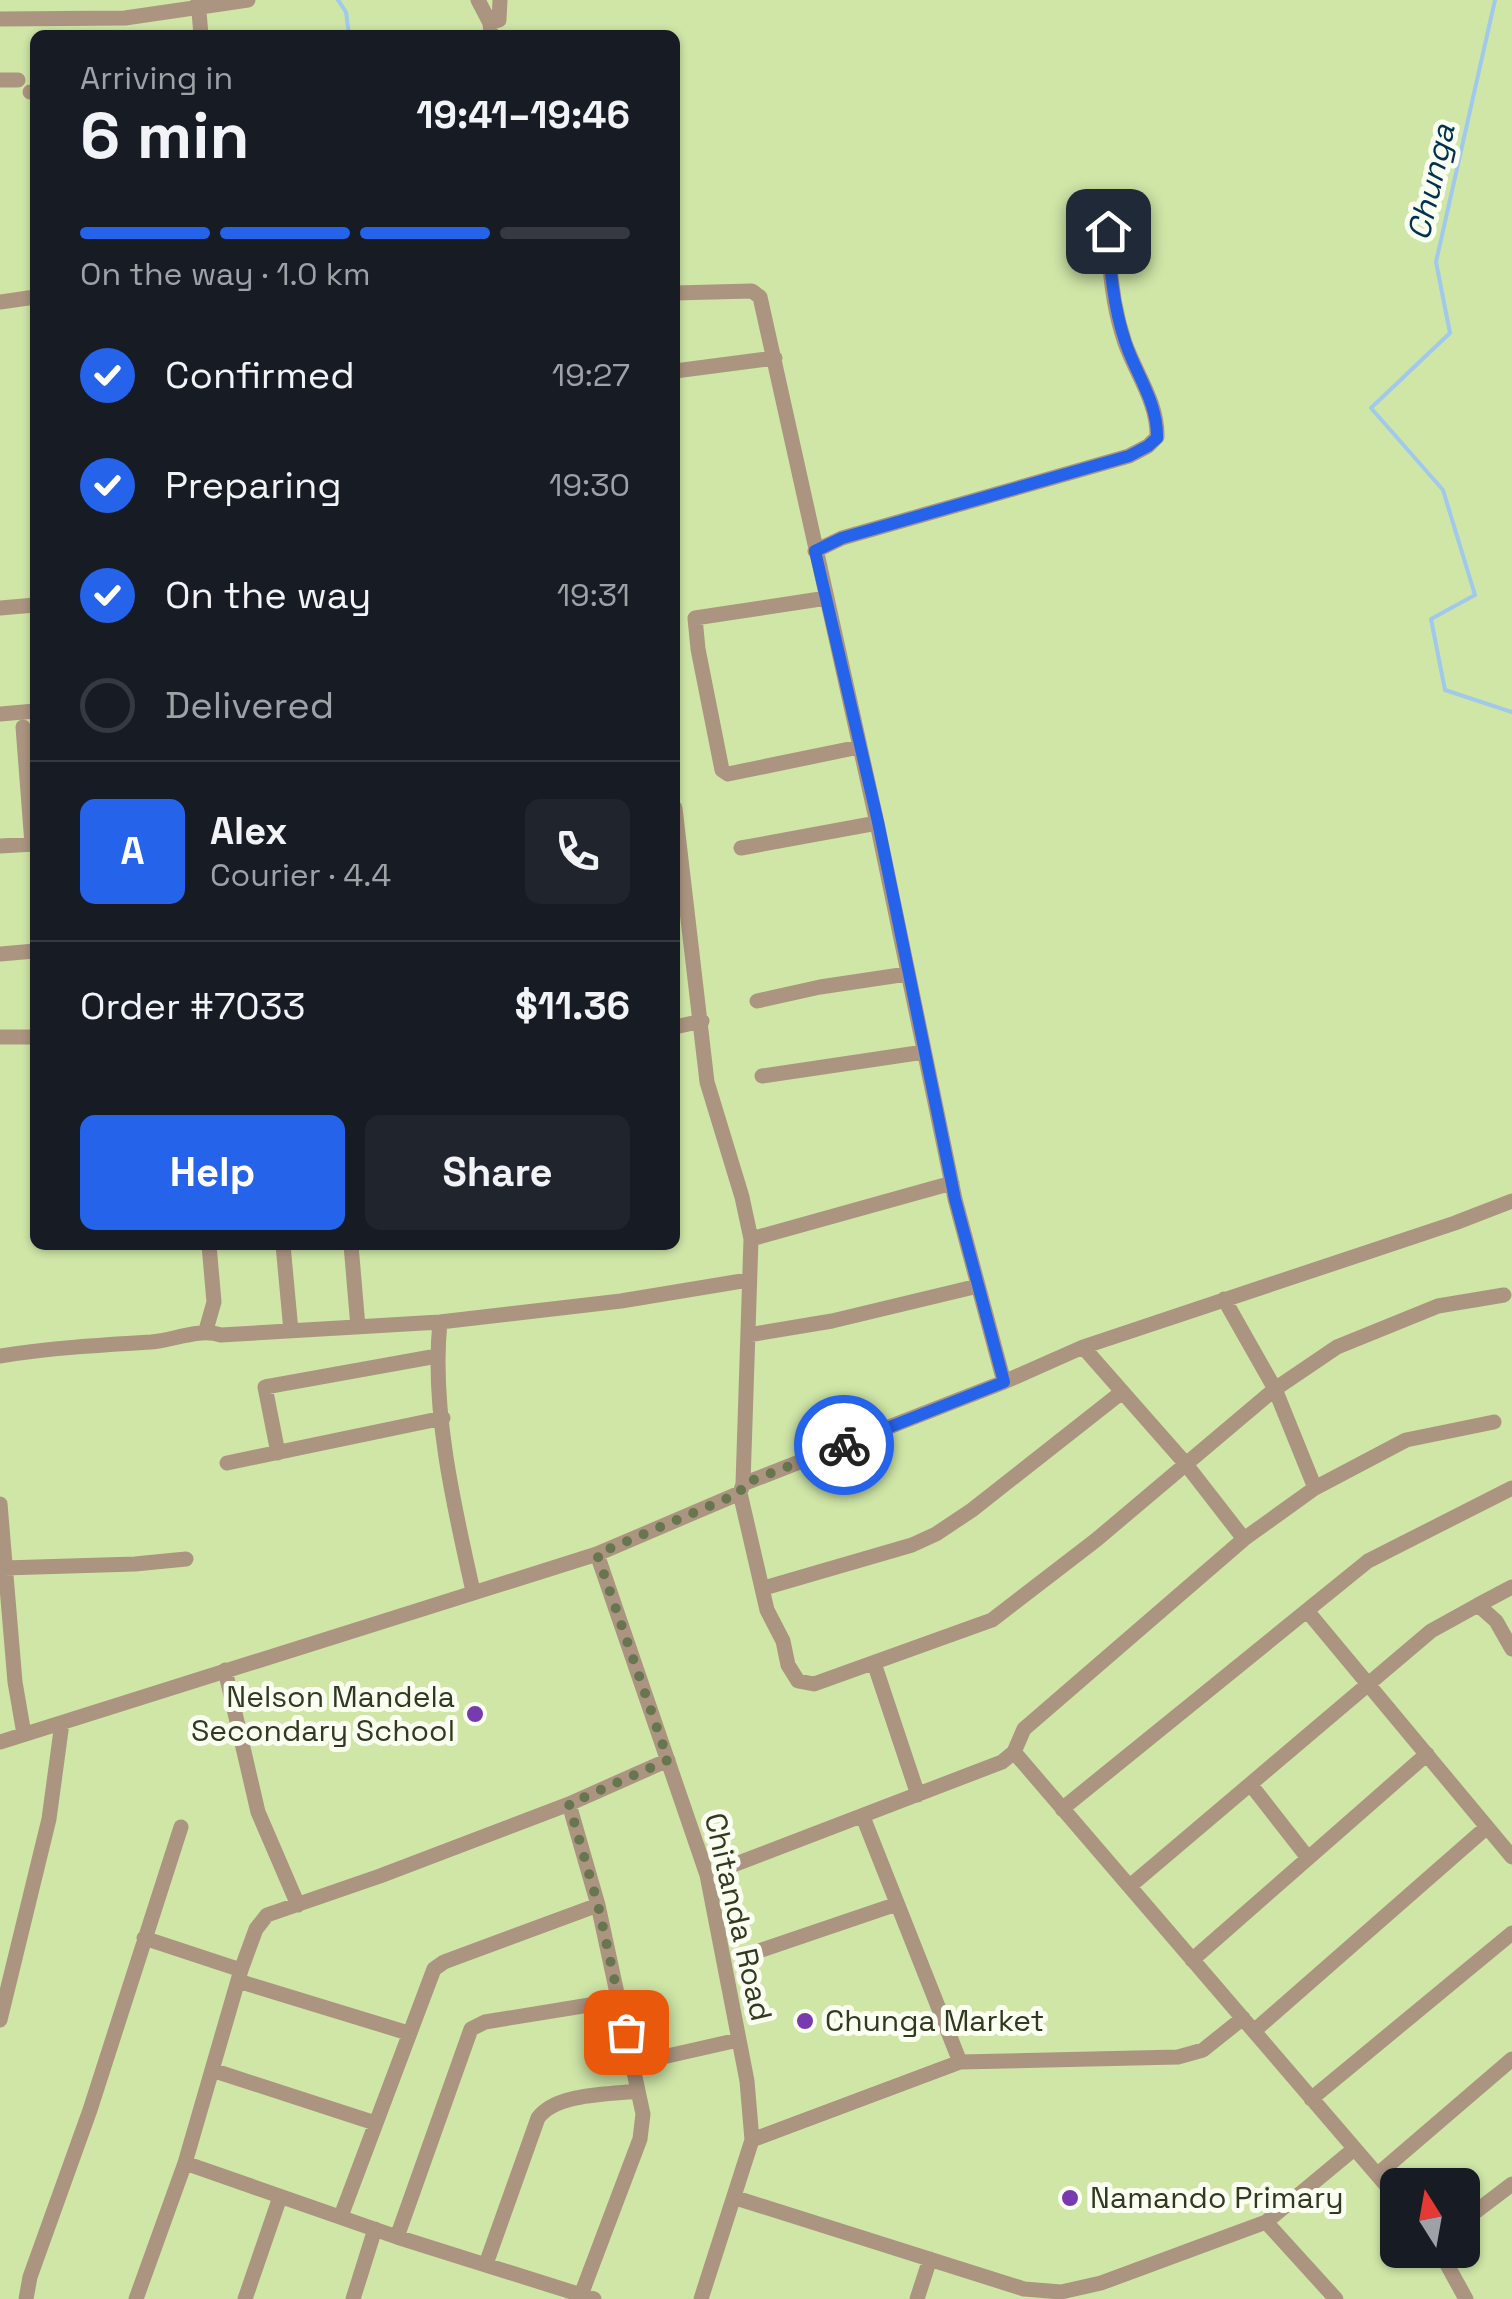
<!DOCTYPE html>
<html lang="en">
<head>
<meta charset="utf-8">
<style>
	:root { --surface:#171b24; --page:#20242c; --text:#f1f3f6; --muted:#9ea1a6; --line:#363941; --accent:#2563eb }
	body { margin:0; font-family:"Space Grotesk",sans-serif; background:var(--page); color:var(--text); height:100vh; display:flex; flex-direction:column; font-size:38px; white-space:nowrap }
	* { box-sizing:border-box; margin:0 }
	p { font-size:32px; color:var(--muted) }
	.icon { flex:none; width:55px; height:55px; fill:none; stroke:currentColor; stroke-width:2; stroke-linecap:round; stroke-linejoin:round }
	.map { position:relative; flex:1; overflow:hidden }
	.panel { position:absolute; left:30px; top:30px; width:650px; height:1220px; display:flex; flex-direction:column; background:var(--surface); border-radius:15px; box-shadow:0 2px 8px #0004 }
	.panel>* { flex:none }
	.needle { width:65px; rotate:349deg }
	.fabs { position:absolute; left:1380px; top:2168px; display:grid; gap:20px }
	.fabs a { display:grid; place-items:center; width:100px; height:100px; border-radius:15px; background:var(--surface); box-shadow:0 2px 8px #0004; font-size:50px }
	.pin { position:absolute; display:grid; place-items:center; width:85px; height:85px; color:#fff; margin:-42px; border-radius:20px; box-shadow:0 5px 15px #0006 }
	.courier { position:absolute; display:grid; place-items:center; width:100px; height:100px; margin:-50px; border:8px solid #2563eb; border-radius:50%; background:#fff; color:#222; box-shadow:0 2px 12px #0007 }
	.overview em { font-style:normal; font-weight:600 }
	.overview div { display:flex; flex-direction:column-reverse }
	.overview { display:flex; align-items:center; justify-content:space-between; height:170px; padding:0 50px }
	h1 { font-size:65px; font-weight:600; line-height:75px }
	.bar { display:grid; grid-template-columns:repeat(4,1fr); gap:15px 10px; align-content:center; height:120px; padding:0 50px }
	.bar i { height:12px; border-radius:8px; background:var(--line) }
	.bar .on { background:var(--accent) }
	.bar p { grid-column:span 4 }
	.line { display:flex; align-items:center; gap:25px; padding:0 50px; border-top:2px solid var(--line) }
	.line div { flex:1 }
	.round { display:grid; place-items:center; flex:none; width:105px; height:105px; border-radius:15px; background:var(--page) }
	ol { padding:0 50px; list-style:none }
	li { display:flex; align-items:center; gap:30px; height:110px }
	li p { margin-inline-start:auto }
	li .icon { padding:10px; border-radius:50%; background:var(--accent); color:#fff; stroke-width:4 }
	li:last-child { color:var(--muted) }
	li i { width:55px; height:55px; border:5px solid var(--line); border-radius:50% }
	.primary-button { display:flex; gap:20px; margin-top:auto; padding:20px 50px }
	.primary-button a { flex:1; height:115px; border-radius:15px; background:var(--accent); color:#fff; font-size:40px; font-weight:600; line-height:115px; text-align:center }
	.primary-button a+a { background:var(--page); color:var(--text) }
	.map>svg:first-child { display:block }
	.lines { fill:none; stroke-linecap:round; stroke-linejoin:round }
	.stream { stroke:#a0c9ec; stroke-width:4 }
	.minor { stroke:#ab9581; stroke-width:15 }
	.done { stroke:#687650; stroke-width:10; stroke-dasharray:0 18 }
	.route { stroke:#2563eb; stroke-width:12 }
	.poi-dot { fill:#773aaf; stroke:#fafff2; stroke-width:4 }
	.labels { text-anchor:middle; stroke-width:10; stroke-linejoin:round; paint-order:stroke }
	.poi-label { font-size:30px; fill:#313a21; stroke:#fafff2; text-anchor:start }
	.street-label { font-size:30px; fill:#313a21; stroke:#fafff2 }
	.water-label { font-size:32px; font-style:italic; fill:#003152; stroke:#fafff2 }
</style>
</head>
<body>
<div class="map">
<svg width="1512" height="2299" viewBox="0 0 1512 2299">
	<rect width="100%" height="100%" fill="#cfe6a7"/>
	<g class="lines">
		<!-- stream -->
		<path class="stream" d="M338 0 346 12 349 35
			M1495 0 1436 262 1450 333 1371 408 1443 490 1475 595 1431 619 1445 690 1512 712"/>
		<!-- minor -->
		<path class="minor" d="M198 0 201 35
			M478 0 490 23 491 35
			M0 19 125 18 248 0
			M490 23 499 20 500 0
			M0 80H18
			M30 92H35
			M675 293 752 291 760 297 877 823 955 1199 1004 1382
			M0 302 35 297
			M675 371 775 358
			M815 551 842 538 1129 456 1148 446 1157 437C1158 403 1136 374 1125 343 1110 299 1107 250 1110 204
			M827 598 695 618 698 649 722 770 728 774 859 747
			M0 608 35 605
			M0 714 35 711
			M23 727 32 844
			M675 808 707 1082 742 1197 751 1239 743 1484
			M0 846 35 844
			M741 848 877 823
			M0 954 35 951
			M757 1001 820 987 907 974
			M675 1027 702 1021
			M0 1037H35
			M762 1076 924 1052
			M751 1239 952 1183
			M283 1245 291 1331
			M351 1245 358 1327
			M1224 1299 1275 1389 1315 1488
			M440 1322C431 1408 454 1507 473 1591
			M206 1330 214 1302 209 1245
			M748 1335 832 1321 978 1286
			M1083 1347 1185 1463 1244 1539
			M0 1356C50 1348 100 1345 151 1342 175 1340 198 1328 221 1335L440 1322 621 1301 748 1280
			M278 1453 265 1387 437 1356
			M227 1463 443 1418
			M740 1493 767 1610 783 1641 788 1665 798 1681 814 1684 992 1620 1096 1540 1275 1389 1337 1347 1438 1306 1504 1295
			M0 1504 15 1682 24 1734
			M597 1554 707 1875 747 2081 752 2140 701 2299
			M4 1568 135 1564 186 1559
			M764 1588 912 1545 936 1534 972 1510 1122 1392
			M1478 1605 1512 1587
			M1308 1612 1512 1857
			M874 1663 918 1795
			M225 1670 258 1812 298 1905
			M0 1742 597 1554 740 1493 743 1484 1004 1382 1083 1347 1455 1223 1512 1201
			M1014 1752 1024 1729 1244 1539 1315 1488 1406 1440 1494 1422
			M1251 1785 1308 1858
			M569 1804 598 1905 643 2114 640 2139 581 2295
			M1062 1809 1368 1561 1512 1488
			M863 1817 960 2062
			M707 1875 1002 1762 1014 1752 1398 2199
			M1130 1886 1431 1631 1478 1605 1496 1621 1512 1649
			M144 1938 241 1970
			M750 1954 897 1904
			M1192 1960 1427 1754
			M238 1981 408 2033
			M0 2020 49 1819 62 1723
			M1254 2031 1487 1827
			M632 2064 738 2040
			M212 2070 375 2123
			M1311 2099 1512 1933
			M752 2140 960 2062 1178 2057 1203 2050 1243 2018
			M185 2163 397 2237 594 2299
			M1378 2174 1512 2059
			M736 2198 1024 2289 1061 2292 1101 2283 1266 2222 1354 2149
			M341 2216 434 1969 444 1962 598 1905
			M1266 2222 1336 2299
			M1462 2222 1512 2184
			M397 2237 471 2029 485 2022 620 2000
			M1439 2250 1466 2299
			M486 2264 538 2118C556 2093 607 2095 636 2091
			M26 2299 30 2277 90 2110 181 1827
			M136 2299 185 2163 241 1970 256 1929 267 1915 380 1876 569 1804 668 1760
			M245 2299 280 2197
			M353 2299 375 2229
			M917 2299 930 2259"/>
	</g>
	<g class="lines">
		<!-- done -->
		<path class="done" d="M626 2032 598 1905 569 1804 668 1760 597 1554 740 1493 743 1484 844 1445"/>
		<!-- route -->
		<path class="route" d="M844 1445 1004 1382 955 1199 878 822 815 551 842 538 1129 456 1148 446 1157 438C1158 402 1135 373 1125 341 1113 305 1110 268 1108 231"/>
	</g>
	<!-- markers -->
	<g class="poi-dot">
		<circle cx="475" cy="1714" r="10"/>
		<circle cx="805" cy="2021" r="10"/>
		<circle cx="1070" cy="2198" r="10"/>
	</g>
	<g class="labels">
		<!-- poi labels -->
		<g class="poi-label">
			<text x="455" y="1707" text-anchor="end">Nelson Mandela<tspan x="455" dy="34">Secondary School</tspan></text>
			<text x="825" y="2031">Chunga Market</text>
			<text x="1090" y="2208">Namando Primary</text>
		</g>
		<!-- street labels -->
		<g class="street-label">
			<text transform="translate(738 1917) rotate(77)" y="10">Chitanda Road</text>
		</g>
		<!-- water labels -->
		<g class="water-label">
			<text transform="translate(1431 182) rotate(-77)" y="11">Chunga</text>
		</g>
	</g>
</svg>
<div class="fabs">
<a><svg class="needle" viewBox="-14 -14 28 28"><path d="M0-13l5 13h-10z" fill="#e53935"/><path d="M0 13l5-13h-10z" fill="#9ea1a6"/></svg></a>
</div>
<div class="pin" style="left:626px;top:2032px;background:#ea580c"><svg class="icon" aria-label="bag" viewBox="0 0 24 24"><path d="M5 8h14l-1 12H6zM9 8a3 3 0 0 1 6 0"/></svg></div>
<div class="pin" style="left:1108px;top:231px;background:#1f2937"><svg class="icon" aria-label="home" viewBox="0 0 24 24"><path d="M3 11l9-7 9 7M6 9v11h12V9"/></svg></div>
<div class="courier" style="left:844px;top:1445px"><svg class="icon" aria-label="bike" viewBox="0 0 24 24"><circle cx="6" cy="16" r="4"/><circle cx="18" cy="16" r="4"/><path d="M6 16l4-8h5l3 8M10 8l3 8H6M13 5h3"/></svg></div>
<section class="panel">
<div class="overview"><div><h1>6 min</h1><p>Arriving in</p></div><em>19:41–19:46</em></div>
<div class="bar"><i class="on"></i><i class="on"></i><i class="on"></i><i></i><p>On the way · 1.0 km</p></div>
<ol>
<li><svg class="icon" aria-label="check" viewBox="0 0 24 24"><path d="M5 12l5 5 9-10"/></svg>Confirmed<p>19:27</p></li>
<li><svg class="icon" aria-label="check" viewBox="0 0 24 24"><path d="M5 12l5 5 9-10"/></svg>Preparing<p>19:30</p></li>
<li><svg class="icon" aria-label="check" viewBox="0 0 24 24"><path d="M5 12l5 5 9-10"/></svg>On the way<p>19:31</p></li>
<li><i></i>Delivered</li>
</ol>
<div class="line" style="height:180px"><b class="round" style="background:var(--accent);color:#fff">A</b><div><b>Alex</b><p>Courier · 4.4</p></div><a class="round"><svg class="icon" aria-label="phone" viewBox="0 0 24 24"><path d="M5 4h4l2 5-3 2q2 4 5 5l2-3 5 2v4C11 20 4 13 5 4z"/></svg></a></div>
<div class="line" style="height:130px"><div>Order #7033</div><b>$11.36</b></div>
<div class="primary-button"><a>Help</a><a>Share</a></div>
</section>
</div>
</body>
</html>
